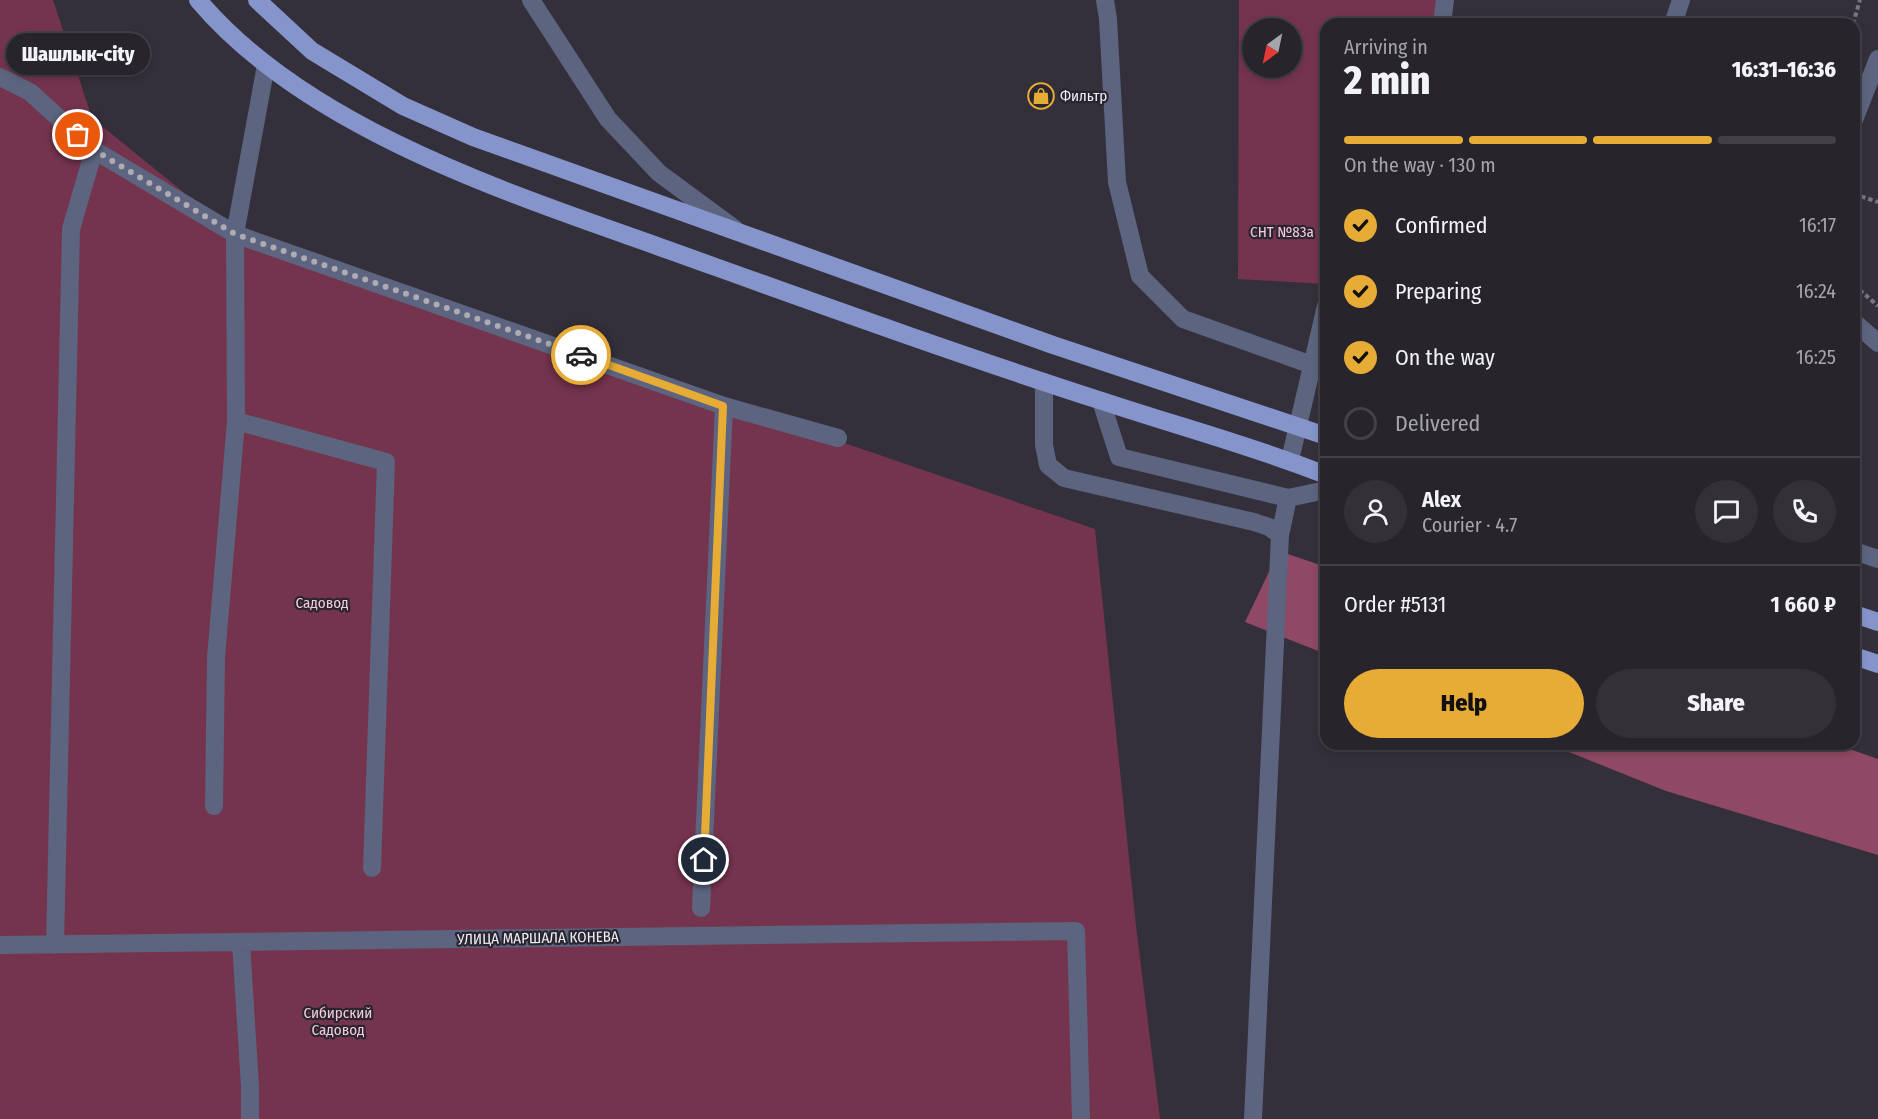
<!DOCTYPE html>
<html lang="en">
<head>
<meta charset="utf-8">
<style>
	:root { --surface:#27242c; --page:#333038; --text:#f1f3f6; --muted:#a4a4a9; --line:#434148; --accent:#e6ac36 }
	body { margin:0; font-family:"Fira Sans Condensed",sans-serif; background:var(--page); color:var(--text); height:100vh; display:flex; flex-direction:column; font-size:22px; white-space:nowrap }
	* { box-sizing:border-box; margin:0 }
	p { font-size:20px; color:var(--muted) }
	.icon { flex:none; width:33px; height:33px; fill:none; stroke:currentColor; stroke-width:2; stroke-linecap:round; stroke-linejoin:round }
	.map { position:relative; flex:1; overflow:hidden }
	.drawer { position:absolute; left:1320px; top:18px; width:540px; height:732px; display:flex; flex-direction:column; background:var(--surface); border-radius:18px; box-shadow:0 3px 9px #0003,0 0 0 2px var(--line) }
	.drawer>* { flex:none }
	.needle { width:39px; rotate:213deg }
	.tools { position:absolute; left:1242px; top:18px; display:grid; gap:12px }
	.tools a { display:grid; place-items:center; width:60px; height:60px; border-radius:50%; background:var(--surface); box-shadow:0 3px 9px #0003,0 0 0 2px var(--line); font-size:30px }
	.pin { position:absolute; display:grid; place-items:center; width:51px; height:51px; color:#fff; margin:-26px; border:3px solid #fff; border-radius:50%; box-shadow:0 2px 6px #0007 }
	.courier { position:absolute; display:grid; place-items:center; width:60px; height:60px; margin:-30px; border:4px solid #e6ac36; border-radius:50%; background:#fff; color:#222; box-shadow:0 2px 8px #0007 }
	.bubble { position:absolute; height:42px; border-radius:21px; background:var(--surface); box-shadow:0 3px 9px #0003,0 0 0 2px var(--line); font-size:20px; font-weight:800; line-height:42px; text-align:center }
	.overview em { font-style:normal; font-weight:800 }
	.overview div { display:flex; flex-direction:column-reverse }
	.overview { display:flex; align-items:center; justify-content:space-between; height:102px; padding:0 24px }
	h1 { font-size:39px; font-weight:800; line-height:45px }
	.bar { display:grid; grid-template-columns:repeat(4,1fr); gap:9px 6px; align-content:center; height:72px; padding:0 24px }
	.bar i { height:8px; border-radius:4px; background:var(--line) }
	.bar .current { background:var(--accent) }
	.bar p { grid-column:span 4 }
	.line { display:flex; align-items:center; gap:15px; padding:0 24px; border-top:2px solid var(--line) }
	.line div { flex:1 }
	.round { display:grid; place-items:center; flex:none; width:63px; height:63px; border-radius:32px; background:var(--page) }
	ol { padding:0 24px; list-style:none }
	li { display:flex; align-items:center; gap:18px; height:66px }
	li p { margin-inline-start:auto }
	li .icon { padding:6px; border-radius:50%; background:var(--accent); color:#111; stroke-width:4 }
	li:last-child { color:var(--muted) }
	li i { width:33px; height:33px; border:3px solid var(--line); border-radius:50% }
	.cta { display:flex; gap:12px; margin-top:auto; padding:12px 24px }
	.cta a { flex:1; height:69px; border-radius:36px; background:var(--accent); color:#111; font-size:24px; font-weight:800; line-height:69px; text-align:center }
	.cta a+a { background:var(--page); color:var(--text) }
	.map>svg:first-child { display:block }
	.green { fill:#75344e; fill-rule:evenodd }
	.forest { fill:#8f4964 }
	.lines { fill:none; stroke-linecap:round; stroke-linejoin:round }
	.path { stroke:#79757f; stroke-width:4; stroke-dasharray:4.5 3; stroke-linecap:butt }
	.minor { stroke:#5c647f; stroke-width:18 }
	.major { stroke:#8694cc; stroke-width:18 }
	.done { stroke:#aeabb3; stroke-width:6; stroke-dasharray:0 10.8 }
	.route { stroke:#e6ac36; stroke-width:8 }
	.labels { text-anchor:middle; stroke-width:4.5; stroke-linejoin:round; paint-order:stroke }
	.poi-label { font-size:15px; fill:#efedf4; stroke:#2a2631; text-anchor:start }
	.park-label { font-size:15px; fill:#f6cbd9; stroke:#2a2631 }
	.street-label { font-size:15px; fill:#efedf4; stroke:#2a2631 }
</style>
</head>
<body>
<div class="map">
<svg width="1878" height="1119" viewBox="0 0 1878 1119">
	<rect width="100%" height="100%" fill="#34303b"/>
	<!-- green -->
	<path class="green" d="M0 0H53L92 118 235 234 1095 529 1136 926 1160 1119H0Z
		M1239 0H1439L1436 24H1326L1325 284 1238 279ZM1252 28H1292V68H1252Z"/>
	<!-- forest -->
	<path class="forest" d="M1279 551 1326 567V654L1245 622Z
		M1549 744H1835L1878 759V855L1666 791Z"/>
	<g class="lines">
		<!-- path -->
		<path class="path" d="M1853 24 1860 0
			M1854 194 1878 202
			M1854 285 1878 306"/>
		<!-- minor -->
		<path class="minor" d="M531 0 608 119 659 173 735 229
			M1105 0 1108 19 1117 182 1140 276 1183 319 1326 370
			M1442 24 1445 0
			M1673 24 1681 0
			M0 77 30 92 94 150 235 234 724 406 838 438
			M1854 120 1878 59
			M1854 322 1878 343
			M1044 382V445L1048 465 1064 478 1254 522 1269 527 1280 535 1253 1119
			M1101 401 1119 457 1288 498 1326 490
			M236 421 386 462 372 868
			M1290 460 1326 306
			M1280 535 1288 498
			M1854 551 1878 559
			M214 806 216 658 236 421 235 234 266 65
			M701 908 724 406
			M241 943 250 1087V1119
			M0 945 1076 931 1081 1119
			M55 945 71 229 94 150"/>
		<!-- major -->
		<path class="major" d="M198 0C305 127 505 192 657 246 805 299 953 353 1102 401 1177 426 1253 446 1326 475
			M257 0 312 51 403 106 473 137 1053 345 1326 436
			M1854 614 1878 622
			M1854 656 1878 664"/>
	</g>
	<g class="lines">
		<!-- done -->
		<path class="done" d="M78 135 94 150 235 234 581 355"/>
		<!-- route -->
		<path class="route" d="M581 355 723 406 704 860"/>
	</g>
	<!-- icons -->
	<defs>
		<g id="shop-ring" transform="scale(1.35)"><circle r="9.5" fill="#2a2631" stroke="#e6ac36" stroke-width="1.5"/><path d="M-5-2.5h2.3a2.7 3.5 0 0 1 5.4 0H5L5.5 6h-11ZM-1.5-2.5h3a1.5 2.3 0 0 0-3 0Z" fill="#e6ac36"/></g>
	</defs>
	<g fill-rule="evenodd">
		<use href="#shop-ring" x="1041" y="96"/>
	</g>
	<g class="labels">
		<!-- poi labels -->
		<g class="poi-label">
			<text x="1060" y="101">Фильтр</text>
		</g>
		<!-- park labels -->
		<g class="park-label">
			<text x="1282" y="237">СНТ №83а</text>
			<text x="322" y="608">Садовод</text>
			<text x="338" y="1018">Сибирский<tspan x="338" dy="17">Садовод</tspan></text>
		</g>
		<!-- street labels -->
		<g class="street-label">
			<text transform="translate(538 938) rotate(-1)" y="5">УЛИЦА МАРШАЛА КОНЕВА</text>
		</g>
	</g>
</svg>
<div class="tools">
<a><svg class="needle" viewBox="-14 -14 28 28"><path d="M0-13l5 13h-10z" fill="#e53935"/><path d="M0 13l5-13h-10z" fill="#a4a4a9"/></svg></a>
</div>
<div class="pin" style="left:78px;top:135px;background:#ea580c"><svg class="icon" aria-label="bag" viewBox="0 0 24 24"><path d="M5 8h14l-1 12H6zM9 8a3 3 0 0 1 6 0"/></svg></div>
<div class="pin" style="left:704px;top:860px;background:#1f2937"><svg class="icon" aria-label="home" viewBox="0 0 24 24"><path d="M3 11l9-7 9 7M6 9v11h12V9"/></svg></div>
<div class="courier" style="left:581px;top:355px"><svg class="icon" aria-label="car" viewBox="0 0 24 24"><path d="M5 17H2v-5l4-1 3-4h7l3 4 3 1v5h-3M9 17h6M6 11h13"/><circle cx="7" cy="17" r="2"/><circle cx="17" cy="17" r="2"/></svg></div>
<div class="bubble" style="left:6px;top:33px;width:144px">Шашлык-city</div>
<section class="drawer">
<div class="overview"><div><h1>2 min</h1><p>Arriving in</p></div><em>16:31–16:36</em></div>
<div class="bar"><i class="current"></i><i class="current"></i><i class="current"></i><i></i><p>On the way · 130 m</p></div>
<ol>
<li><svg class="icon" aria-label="check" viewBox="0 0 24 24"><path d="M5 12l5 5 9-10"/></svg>Confirmed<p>16:17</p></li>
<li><svg class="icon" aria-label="check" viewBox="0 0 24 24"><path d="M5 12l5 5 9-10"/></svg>Preparing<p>16:24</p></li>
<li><svg class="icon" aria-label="check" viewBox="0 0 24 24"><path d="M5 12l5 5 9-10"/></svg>On the way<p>16:25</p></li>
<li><i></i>Delivered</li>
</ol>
<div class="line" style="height:108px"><a class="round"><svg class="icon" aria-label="person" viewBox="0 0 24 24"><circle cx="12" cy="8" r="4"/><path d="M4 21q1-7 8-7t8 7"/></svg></a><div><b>Alex</b><p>Courier · 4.7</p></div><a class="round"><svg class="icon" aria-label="chat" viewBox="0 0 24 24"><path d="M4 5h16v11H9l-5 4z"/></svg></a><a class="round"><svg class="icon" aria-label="phone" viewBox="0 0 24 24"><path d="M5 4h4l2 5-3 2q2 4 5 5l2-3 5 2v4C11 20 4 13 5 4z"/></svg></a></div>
<div class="line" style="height:78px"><div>Order #5131</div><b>1 660 ₽</b></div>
<div class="cta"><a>Help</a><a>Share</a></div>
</section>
</div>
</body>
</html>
